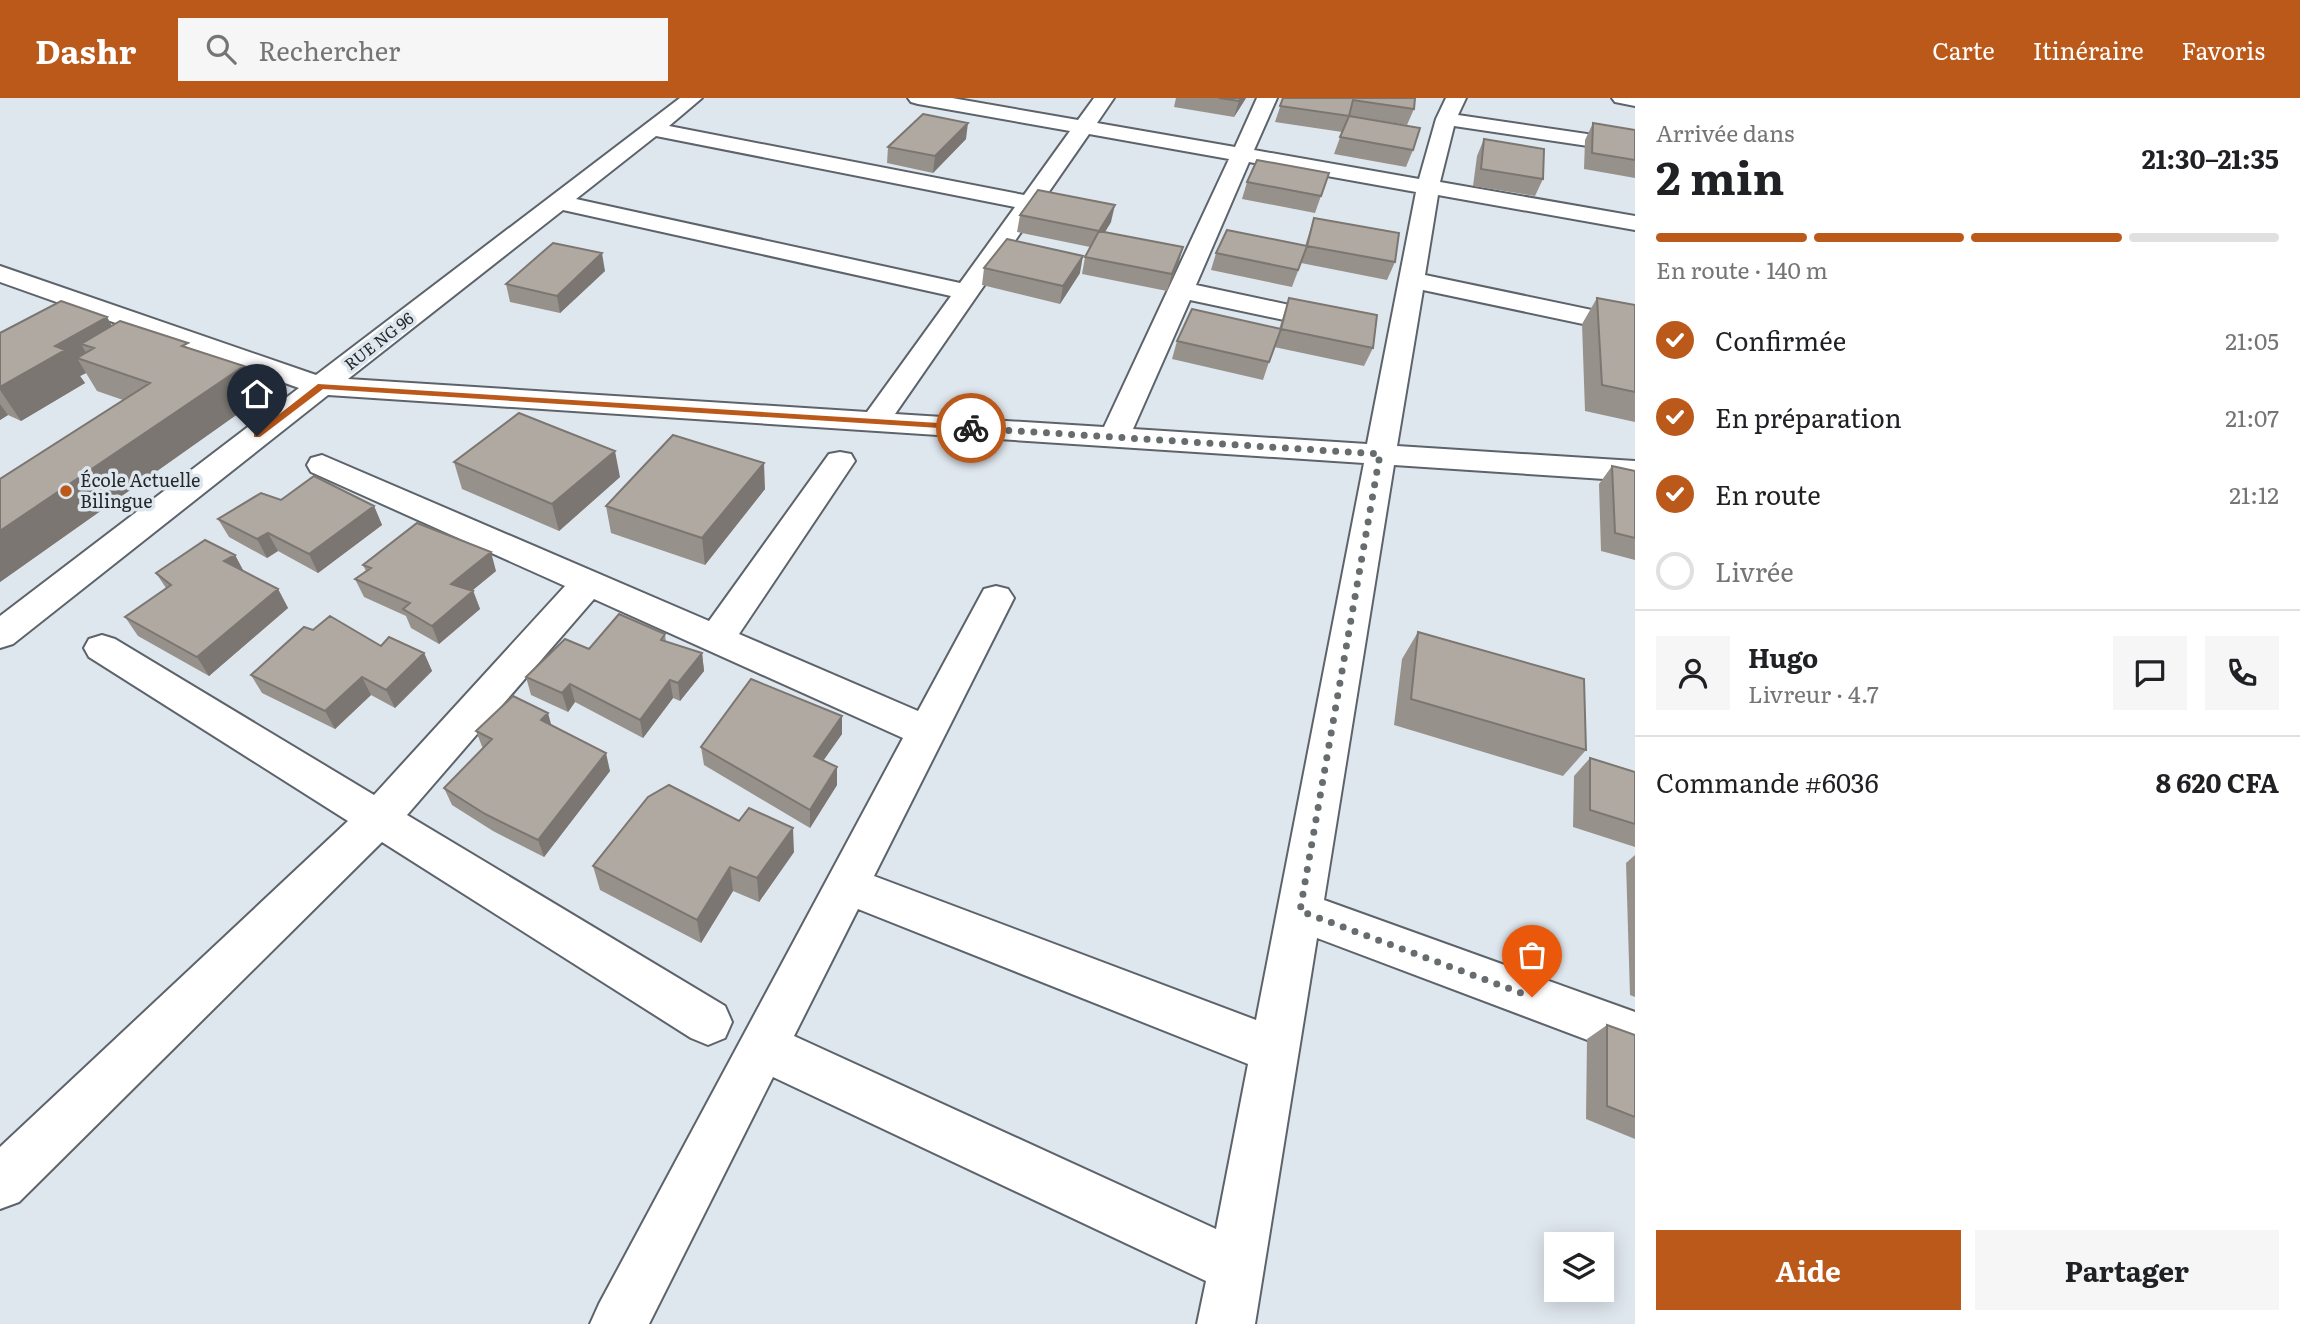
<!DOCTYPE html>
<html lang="fr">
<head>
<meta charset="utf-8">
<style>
	:root { --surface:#fff; --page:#f6f6f6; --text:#202124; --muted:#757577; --line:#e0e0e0; --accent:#ba591a }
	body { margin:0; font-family:Literata,serif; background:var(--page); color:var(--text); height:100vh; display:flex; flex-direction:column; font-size:26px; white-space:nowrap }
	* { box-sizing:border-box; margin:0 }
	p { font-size:23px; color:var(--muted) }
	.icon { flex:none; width:38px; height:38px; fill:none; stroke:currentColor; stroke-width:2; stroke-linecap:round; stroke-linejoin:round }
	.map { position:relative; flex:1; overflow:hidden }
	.drawer { display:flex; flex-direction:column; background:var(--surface); width:665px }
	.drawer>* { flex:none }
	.controls { position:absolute; left:1544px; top:1134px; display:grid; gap:14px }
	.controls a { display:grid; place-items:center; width:70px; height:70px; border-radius:0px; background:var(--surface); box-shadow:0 4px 18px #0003; font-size:35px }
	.pin { position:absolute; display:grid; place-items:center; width:60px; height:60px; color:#fff; margin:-72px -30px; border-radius:50% 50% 50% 0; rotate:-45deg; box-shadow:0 0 7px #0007 }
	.pin .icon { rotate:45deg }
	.courier { position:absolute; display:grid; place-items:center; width:70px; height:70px; margin:-35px; border:5px solid #ba591a; border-radius:50%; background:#fff; color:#222; box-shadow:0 2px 9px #0007 }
	.headline em { font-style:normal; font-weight:700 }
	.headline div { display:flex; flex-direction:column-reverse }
	.headline { display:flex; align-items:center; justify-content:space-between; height:119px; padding:0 21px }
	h1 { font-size:46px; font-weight:700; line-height:52px }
	.bar { display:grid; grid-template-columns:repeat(4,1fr); gap:10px 7px; align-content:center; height:84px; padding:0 21px }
	.bar i { height:9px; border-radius:5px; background:var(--line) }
	.bar .current { background:var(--accent) }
	.bar p { grid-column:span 4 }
	.line { display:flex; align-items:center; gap:18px; padding:0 21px; border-top:2px solid var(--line) }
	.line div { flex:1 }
	.round { display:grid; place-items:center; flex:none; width:74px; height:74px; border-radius:0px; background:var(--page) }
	ol { padding:0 21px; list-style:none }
	li { display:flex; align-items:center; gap:21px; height:77px }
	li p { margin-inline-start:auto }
	li .icon { padding:7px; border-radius:50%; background:var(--accent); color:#fff; stroke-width:4 }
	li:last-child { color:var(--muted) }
	li i { width:38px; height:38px; border:4px solid var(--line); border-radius:50% }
	.cta { display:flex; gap:14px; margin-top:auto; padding:14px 21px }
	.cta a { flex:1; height:80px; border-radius:0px; background:var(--accent); color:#fff; font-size:28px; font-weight:700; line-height:80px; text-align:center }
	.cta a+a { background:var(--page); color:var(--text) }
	header { display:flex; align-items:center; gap:42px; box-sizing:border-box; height:98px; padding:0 35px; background:var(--accent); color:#fff }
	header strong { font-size:33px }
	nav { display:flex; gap:38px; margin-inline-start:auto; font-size:24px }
	.search { width:490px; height:63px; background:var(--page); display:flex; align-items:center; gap:18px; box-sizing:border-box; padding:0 24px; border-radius:0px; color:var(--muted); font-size:26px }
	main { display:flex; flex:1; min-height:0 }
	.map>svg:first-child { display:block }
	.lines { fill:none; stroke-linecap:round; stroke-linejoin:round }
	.minor-casing { stroke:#5d636a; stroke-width:4 }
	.minor { fill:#fff; fill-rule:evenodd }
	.wall { fill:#97918b }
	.shaded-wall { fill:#7b7671 }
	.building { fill:#b0a9a2; stroke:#7b7671; stroke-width:2 }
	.route { fill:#ba591a }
	.done { stroke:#676c6f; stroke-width:7; stroke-dasharray:0 12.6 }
	.poi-dot { fill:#ba591a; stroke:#dfe7ee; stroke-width:2.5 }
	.labels { text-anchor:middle; stroke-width:7; stroke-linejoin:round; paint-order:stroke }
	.far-street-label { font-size:16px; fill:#26292b; stroke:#dfe7ee }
	.poi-label { font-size:18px; fill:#26292b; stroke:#dfe7ee; text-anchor:start }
</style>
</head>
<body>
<header>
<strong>Dashr</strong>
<div class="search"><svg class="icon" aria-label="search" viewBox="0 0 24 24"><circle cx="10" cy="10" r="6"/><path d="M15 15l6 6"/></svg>Rechercher</div>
<nav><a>Carte</a><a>Itinéraire</a><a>Favoris</a></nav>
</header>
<main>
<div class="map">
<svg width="1635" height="1226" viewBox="0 0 1635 1226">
	<rect width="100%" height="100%" fill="#dfe7ee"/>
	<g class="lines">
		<!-- minor casing -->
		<g class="minor-casing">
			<path id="minor" d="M680 0H702L669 28 1024 97 1070 33 918 6 911 4 908 0H952L1078 22 1094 0H1114L1097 25 1235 49 1257 0H1277L1254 52 1419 81 1436 21 1446 0H1466L1458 17 1635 43V55L1454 28 1440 84 1635 118V132L1438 97 1425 177 1635 221V237L1423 192 1397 348 1635 363V383L1394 367 1324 802 1635 914V960L1317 840 1255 1226H1197L1206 1183 773 979 649 1226H590L599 1206 903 640 594 501 407 717 725 908 732 924 725 940 708 947 691 940 382 744 19 1104 0 1111V1049L348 723 89 559 84 550 89 541 102 537 115 541 374 697 565 488 311 374 307 367 311 360 322 357 709 523 829 356 840 354 851 356 855 363 739 536 918 613 984 491 996 488 1008 491 1014 500 874 778 1256 922 1364 365 328 297 13 546 0 550V518L299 290 0 184V168L316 277ZM1089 36 1229 61 1104 329 895 316ZM656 38 1015 109 960 185 576 101ZM1249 64 1416 94 1367 346 1133 331 1190 202 1336 233 1345 231 1349 225 1345 219 1336 217 1196 187ZM563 112 951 198 867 314 348 281ZM858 811 1248 966 1216 1131 794 938Z
				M1612 0H1635V8L1615 4Z"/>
		</g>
		<!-- minor -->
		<use href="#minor" class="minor"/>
	</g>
	<!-- wall -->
	<path class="wall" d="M1176 0H1246L1234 19 1174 9Z
		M1283 0H1415L1414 11 1407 27 1362 20 1413 52 1406 69 1334 56 1342 34 1275 24Z
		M1593 25 1635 32V80L1584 71 1585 42Z
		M966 41 933 75 887 65 888 49Z
		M1484 41 1543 81 1535 98 1473 88 1477 58Z
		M1329 75 1315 115 1242 101 1247 84Z
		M1020 117 1111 124 1105 134 1183 149 1178 166 1167 193 1082 176 1085 159 1090 149 1017 134Z
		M1314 120 1395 164 1387 182 1301 165 1292 189 1211 172 1216 155 1305 148Z
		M984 170 1080 175 1060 206 982 187Z
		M605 173 560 215 510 204 506 186Z
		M1289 200 1373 250 1364 268 1274 249 1263 282 1172 261 1177 243 1279 231Z
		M1597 200 1635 207V324L1585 313 1582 226Z
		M107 219 112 228 191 251 259 301 0 484V381L123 302 97 293 86 275 80 278 85 285 21 323 8 317 0 322V235Z
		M454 364 620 379 559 433 462 391Z
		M1612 368 1635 373V462L1601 453 1599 386Z
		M765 391 705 467 611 435 606 408Z
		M281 402 374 408 382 427 318 475 278 453 267 460 229 439 218 421Z
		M235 457 244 474 278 491 288 510 209 578 138 538 125 519 166 490 156 475Z
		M363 467 496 473 473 492 480 511 439 546 411 530 406 518 364 499 355 481 366 473Z
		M313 532 381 548 424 555 432 573 395 610 371 597 335 631 262 595 251 577Z
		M1418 534 1586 652 1563 678 1394 627 1402 561Z
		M665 536 666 544 702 555 704 573 680 603 673 600 643 640 575 604 568 614 531 597 526 579 589 551Z
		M842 618V636L823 662 837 669V687L810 730 704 667 701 649Z
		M552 627 610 673 544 759 493 733 452 707 444 690 483 651 476 633Z
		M1590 660 1635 674V749L1573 729 1574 678Z
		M794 754 759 804 733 793 701 845 600 792 593 768Z
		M1635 757V899L1630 897 1626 765Z
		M1607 927 1635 937V1041L1586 1021 1587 941Z"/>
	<!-- shaded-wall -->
	<path class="shaded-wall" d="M1241 0H1246L1234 19 1239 3Z
		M968 25 966 41 933 75 935 58Z
		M1115 107 1111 124 1095 150 1099 133Z
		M1183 149 1178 166 1167 193 1172 176Z
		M602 155 605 173 560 215 557 198Z
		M1083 158 1080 175 1060 206 1063 188Z
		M107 219 125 252 94 250 81 246 92 265 77 260 86 275 80 278 85 285 21 323 0 292V289L55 248Z
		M244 268 259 301 0 484V433Z
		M0 306 8 317 0 322Z
		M615 353 620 379 559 433 552 406Z
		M764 365 765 391 705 467 702 440Z
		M374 408 382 427 318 475 309 456Z
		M268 435 278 453 267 460 257 441Z
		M491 454 496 473 458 504 451 486Z
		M235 457 245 476 224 463Z
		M278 491 288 510 209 578 197 559Z
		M473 493 480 511 439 546 432 528Z
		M424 555 432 573 395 610 386 592Z
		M702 555 704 573 680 603 678 585Z
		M362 579 371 597 335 631 325 613Z
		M670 582 673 600 643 640 640 622Z
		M570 586 575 604 568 614 562 595Z
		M548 615 553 633 541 622Z
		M842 618V636L814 676V658Z
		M606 655 610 673 544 759 538 742Z
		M837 669V687L810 730V712Z
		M793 730 794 754 759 804 757 780Z
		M730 769 733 793 701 845 697 822Z"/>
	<!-- building -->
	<path class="building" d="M1219 0H1241L1239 3Z
		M1283 0H1415L1414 11 1353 2 1349 18 1280 8Z
		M923 16 968 25 935 58 888 49Z
		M1349 18 1420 30 1413 52 1340 39Z
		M1593 25 1635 32V62L1592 55Z
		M1484 41 1544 51 1543 81 1481 71Z
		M1257 62 1329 75 1321 98 1247 84Z
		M1038 92 1115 107 1099 133 1183 149 1172 176 1085 159 1099 133 1020 117Z
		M1314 120 1399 135 1395 164 1307 148Z
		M1227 132 1307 148 1298 172 1216 155Z
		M1007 141 1083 158 1063 188 984 170Z
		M553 145 602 155 557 198 506 186Z
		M1289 200 1377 217 1373 250 1281 231Z
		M1597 200 1635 207V294L1602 287Z
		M61 203 107 219 55 248 65 252 0 289V235Z
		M1192 211 1281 231 1269 264 1177 243Z
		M120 223 188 245 182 248 244 268 0 433V381L150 285 77 260 94 250 81 246Z
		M519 315 615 353 552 406 454 364Z
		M673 337 764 365 702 440 606 408Z
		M1612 368 1635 373V440L1615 435Z
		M314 378 374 408 309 456 268 435 257 441 218 421 261 395 281 402Z
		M417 425 491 454 451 486 473 493 432 528 403 511 410 505 355 481 371 470 363 467Z
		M205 442 235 457 224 463 278 491 197 559 125 519 171 487 156 475Z
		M619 516 665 536 661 542 702 555 678 585 670 582 640 622 570 586 562 595 526 579 565 541 589 551Z
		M330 518 381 548 389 539 424 555 386 592 362 579 325 613 251 577 304 529 313 532Z
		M1418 534 1584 581 1586 652 1411 601Z
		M751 581 842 618 814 658 837 669 810 712 701 649Z
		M513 598 548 615 541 622 606 655 538 742 485 716 444 690 492 641 476 633Z
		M1590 660 1635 674V726L1590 712Z
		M669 687 739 723 749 710 793 730 757 780 730 769 697 822 593 768 648 699Z
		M1607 927 1635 937V1019L1607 1008Z"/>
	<!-- route -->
	<path class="route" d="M318 286 971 327 976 330 971 332 323 291 260 339H254V336Z"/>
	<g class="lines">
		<!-- done -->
		<path class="done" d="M971 330 1380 356 1300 813 1532 899"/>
	</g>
	<!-- markers -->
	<circle class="poi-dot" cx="66" cy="393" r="7"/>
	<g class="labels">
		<!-- far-street labels -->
		<g class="far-street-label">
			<text transform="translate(379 243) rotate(-38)" y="6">RUE NG 96</text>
		</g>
		<!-- poi labels -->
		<g class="poi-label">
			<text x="80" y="389">École Actuelle<tspan x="80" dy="21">Bilingue</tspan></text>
		</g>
	</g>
</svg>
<div class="controls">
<a><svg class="icon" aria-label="layers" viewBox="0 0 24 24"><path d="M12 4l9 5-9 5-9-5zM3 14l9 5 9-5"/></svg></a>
</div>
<div class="pin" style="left:1532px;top:899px;background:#ea580c"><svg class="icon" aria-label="bag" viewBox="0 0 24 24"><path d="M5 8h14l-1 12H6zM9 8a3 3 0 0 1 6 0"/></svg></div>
<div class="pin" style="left:257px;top:338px;background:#1f2937"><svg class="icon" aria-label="home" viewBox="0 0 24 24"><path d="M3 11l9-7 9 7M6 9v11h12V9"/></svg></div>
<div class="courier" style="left:971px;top:330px"><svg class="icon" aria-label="bike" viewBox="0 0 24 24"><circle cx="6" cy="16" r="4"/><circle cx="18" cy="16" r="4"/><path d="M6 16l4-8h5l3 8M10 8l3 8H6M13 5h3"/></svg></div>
</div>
<section class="drawer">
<div class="headline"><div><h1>2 min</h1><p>Arrivée dans</p></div><em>21:30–21:35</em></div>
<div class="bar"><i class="current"></i><i class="current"></i><i class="current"></i><i></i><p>En route · 140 m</p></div>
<ol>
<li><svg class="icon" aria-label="check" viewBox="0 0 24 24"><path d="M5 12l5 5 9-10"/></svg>Confirmée<p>21:05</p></li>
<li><svg class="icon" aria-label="check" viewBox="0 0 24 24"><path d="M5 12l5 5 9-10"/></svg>En préparation<p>21:07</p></li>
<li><svg class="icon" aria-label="check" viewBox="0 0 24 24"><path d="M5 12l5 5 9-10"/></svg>En route<p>21:12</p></li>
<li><i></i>Livrée</li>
</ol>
<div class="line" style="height:126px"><a class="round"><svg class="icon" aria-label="person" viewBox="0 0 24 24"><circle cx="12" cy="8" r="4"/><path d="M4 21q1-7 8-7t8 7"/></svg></a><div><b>Hugo</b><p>Livreur · 4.7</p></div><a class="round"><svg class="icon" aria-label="chat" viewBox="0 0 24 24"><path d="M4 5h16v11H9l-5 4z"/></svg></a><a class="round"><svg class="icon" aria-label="phone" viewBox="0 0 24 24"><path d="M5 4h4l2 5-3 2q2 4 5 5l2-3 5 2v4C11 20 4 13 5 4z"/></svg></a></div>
<div class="line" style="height:91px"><div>Commande #6036</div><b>8 620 CFA</b></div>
<div class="cta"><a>Aide</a><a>Partager</a></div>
</section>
</main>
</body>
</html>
